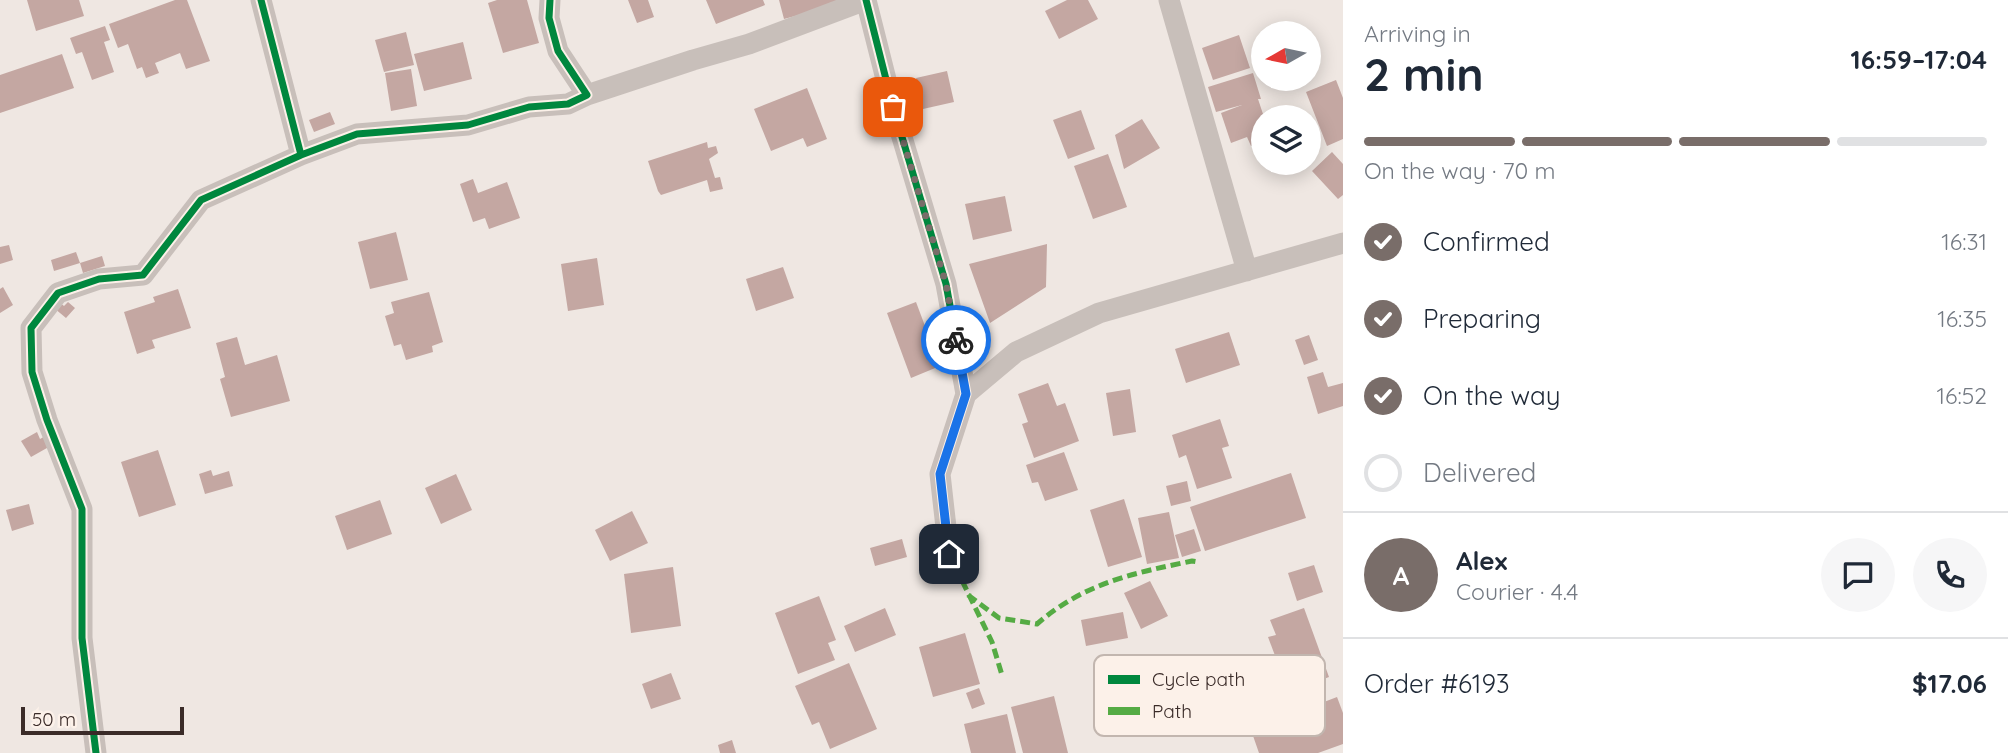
<!DOCTYPE html>
<html lang="en">
<head>
<meta charset="utf-8">
<style>
	:root { --surface:#fff; --page:#f6f6f7; --text:#1f2937; --muted:#747a83; --line:#e0e1e3; --accent:#796d69 }
	body { margin:0; font-family:Quicksand,sans-serif; background:var(--page); color:var(--text); height:100vh; display:flex; flex-direction:column; font-size:26px; white-space:nowrap }
	* { box-sizing:border-box; margin:0 }
	p { font-size:23px; color:var(--muted) }
	.icon { flex:none; width:38px; height:38px; fill:none; stroke:currentColor; stroke-width:2; stroke-linecap:round; stroke-linejoin:round }
	.map { position:relative; flex:1; overflow:hidden }
	.side { display:flex; flex-direction:column; background:var(--surface); width:665px }
	.side>* { flex:none }
	.needle { width:46px; rotate:261deg }
	.controls { position:absolute; left:1251px; top:21px; display:grid; gap:14px }
	.controls a { display:grid; place-items:center; width:70px; height:70px; border-radius:50%; background:var(--surface); box-shadow:0 4px 18px #0003; font-size:35px }
	.scale { position:absolute; left:21px; bottom:18px; width:163px; box-sizing:border-box; padding-left:7px; border:4px solid #3a2b28; border-top:0; font-size:19px; line-height:24px; white-space:nowrap; color:#3a2b28; -webkit-text-stroke:5px #fcf1e9; paint-order:stroke }
	.pin { position:absolute; display:grid; place-items:center; width:60px; height:60px; color:#fff; margin:-30px; border-radius:14px; box-shadow:0 4px 10px #0006 }
	.courier { position:absolute; display:grid; place-items:center; width:70px; height:70px; margin:-35px; border:5px solid #1a73e8; border-radius:50%; background:#fff; color:#222; box-shadow:0 2px 9px #0007 }
	.overview em { font-style:normal; font-weight:700 }
	.overview div { display:flex; flex-direction:column-reverse }
	.overview { display:flex; align-items:center; justify-content:space-between; height:119px; padding:0 21px }
	h1 { font-size:46px; font-weight:700; line-height:52px }
	.bar { display:grid; grid-template-columns:repeat(4,1fr); gap:10px 7px; align-content:center; height:84px; padding:0 21px }
	.bar i { height:9px; border-radius:5px; background:var(--line) }
	.bar .current { background:var(--accent) }
	.bar p { grid-column:span 4 }
	.line { display:flex; align-items:center; gap:18px; padding:0 21px; border-top:2px solid var(--line) }
	.line div { flex:1 }
	.round { display:grid; place-items:center; flex:none; width:74px; height:74px; border-radius:37px; background:var(--page) }
	ol { padding:0 21px; list-style:none }
	li { display:flex; align-items:center; gap:21px; height:77px }
	li p { margin-inline-start:auto }
	li .icon { padding:7px; border-radius:50%; background:var(--accent); color:#fff; stroke-width:4 }
	li:last-child { color:var(--muted) }
	li i { width:38px; height:38px; border:4px solid var(--line); border-radius:50% }
	main { display:flex; flex:1; min-height:0 }
	.map>svg:first-child { display:block }
	.building { fill:#c4a7a2 }
	.lines { fill:none; stroke-linecap:round; stroke-linejoin:round }
	.street { stroke:#c8bfba; stroke-width:21 }
	.quiet { stroke:#55ab44; stroke-width:5; stroke-dasharray:10 5; stroke-linecap:butt }
	.cycleway-casing { stroke:#fcf1e9; stroke-width:11 }
	.cycleway { stroke:#00873e; stroke-width:7 }
	.done { stroke:#796d69; stroke-width:7; stroke-dasharray:0 12.6 }
	.route { stroke:#1a73e8; stroke-width:9 }
	.key { fill:#fcf1e9; stroke:#c2b6af; stroke-width:2 }
	.key-label { font-size:19px; fill:#3a2b28 }
</style>
</head>
<body>
<main>
<div class="map">
<svg width="1343" height="753" viewBox="0 0 1343 753">
	<rect width="100%" height="100%" fill="#efe7e2"/>
	<!-- building -->
	<path class="building" d="M27 0H79L84 16 36 31Z
		M175 0H187L210 61 186 69 180 53 155 63 159 73 146 78 142 67 137 69 128 44 118 48 109 24Z
		M497 0H527L539 43 503 53 488 3Z
		M628 0H648L654 17 637 23Z
		M706 0H763L765 5 716 24Z
		M779 0H843L844 3 784 19Z
		M1067 0H1088L1098 19 1059 39 1045 11Z
		M105 26 110 40 104 42 114 72 92 80 82 52 76 54 70 38Z
		M406 32 414 65 384 72 375 40Z
		M1239 35 1250 68 1213 80 1202 48Z
		M463 42 472 79 424 91 414 54Z
		M62 54 74 88 0 113V75Z
		M411 69 417 106 391 111 385 73Z
		M947 71 954 102 923 109 916 78Z
		M1253 73 1261 99H1258L1264 117V141L1251 146 1247 137 1231 143 1221 113 1242 105 1216 112 1208 87Z
		M1336 80 1343 98V139L1327 146 1306 92Z
		M807 88 827 139 807 147 803 138 771 151 754 109Z
		M1081 110 1095 149 1068 159 1053 120Z
		M330 112 335 124 314 132 309 120Z
		M1142 119 1160 148 1124 169 1115 135Z
		M707 142 708 148 716 146 718 153 709 159 715 178 720 177 723 189 710 192 707 180 661 195 658 191 648 161Z
		M1332 152 1343 164V195L1338 199 1312 171Z
		M1108 154 1127 207 1093 219 1074 166Z
		M473 179 478 193 507 182 520 218 489 229 485 218 473 222 460 184Z
		M1005 196 1012 231 973 240 965 204Z
		M396 232 408 280 370 289 358 242Z
		M1047 244 1046 287 990 323 969 264Z
		M9 245 13 260 0 264V247Z
		M76 252 80 263 54 271 51 260Z
		M102 256 105 266 83 273 80 263Z
		M597 258 604 305 568 311 561 264Z
		M783 267 794 298 756 311 746 279Z
		M3 287 13 305 0 313V289Z
		M178 289 191 328 152 340 155 348 137 354 124 312 155 302 153 297Z
		M429 292 443 342 432 346 433 352 406 360 401 344 394 346 385 316 394 313 391 302Z
		M59 302 64 306 68 302 75 308 66 318 54 308Z
		M916 302 940 366 911 378 887 313Z
		M1229 332 1240 365 1186 383 1175 349Z
		M1309 335 1318 360 1304 365 1295 340Z
		M237 337 245 365 277 355 290 401 231 417 220 379 225 377 216 343Z
		M1323 372 1328 387 1343 383V406L1318 414 1307 377Z
		M1048 383 1057 406 1065 403 1079 441 1034 458 1022 424 1028 422 1018 394Z
		M1130 389 1136 432 1113 436 1106 393Z
		M1220 419 1229 446 1222 448 1232 478 1197 489 1186 455 1179 458 1172 435Z
		M37 432 40 439 49 434 54 444 31 457 21 441Z
		M158 450 176 505 139 517 121 462Z
		M1064 452 1078 490 1045 501 1038 482 1032 483 1026 465Z
		M211 470 213 476 229 471 233 486 205 494 199 474Z
		M1291 473 1306 518 1205 551 1190 507Z
		M456 474 472 510 441 524 425 488Z
		M1187 481 1191 501 1171 506 1166 486Z
		M1124 499 1142 557 1108 567 1090 510Z
		M380 500 392 534 347 550 335 516Z
		M29 504 34 524 12 531 6 510Z
		M632 511 648 543 610 561 595 530Z
		M1169 512 1179 558 1147 564 1138 518Z
		M1194 529 1201 551 1182 557 1175 535Z
		M902 539 907 557 875 566 870 548Z
		M1314 565 1323 592 1297 601 1288 573Z
		M673 567 681 626 631 633 624 574Z
		M1150 581 1168 616 1141 629 1124 593Z
		M819 596 836 640 828 643 835 660 798 674 775 613Z
		M885 608 896 635 855 652 844 626Z
		M1304 608 1329 677 1297 689 1289 666 1280 669 1268 637 1276 635 1270 620Z
		M1123 612 1128 638 1086 646 1081 620Z
		M965 633 980 684 933 697 919 647Z
		M849 663 877 729 830 749 819 722 812 725 795 686Z
		M671 673 681 699 651 709 642 684Z
		M979 688 985 704 972 709 966 693Z
		M1054 696 1068 753H1023L1011 707Z
		M1337 697 1343 713V744L1318 753H1259L1251 730Z
		M1007 714 1016 753H971L964 724Z
		M732 740 736 753H720L718 745Z"/>
	<g class="lines">
		<!-- street -->
		<path class="street" d="M261 0 301 155 357 134 468 125 529 107 568 104 587 95 558 51 549 18 550 0
			M866 0 893 107 946 284 966 394 940 474 949 554
			M1169 0 1247 271
			M587 95 693 60 749 44 866 0
			M966 394 1016 352 1099 313 1343 243
			M96 753 82 638V509L47 420 32 372 31 328 58 293 99 279 143 275 201 200 301 155"/>
		<!-- quiet -->
		<path class="quiet" d="M949 554 992 642 1002 675
			M968 595 999 618 1037 624C1084 583 1134 573 1192 561L1198 562"/>
		<!-- cycleway casing -->
		<g class="cycleway-casing">
			<path id="cycleway" d="M261 0 301 155 357 134 468 125 529 107 568 104 587 95 558 51 549 18 550 0
				M866 0 893 107 946 284 966 394 940 474 949 554
				M96 753 82 638V509L47 420 32 372 31 328 58 293 99 279 143 275 201 200 301 155"/>
		</g>
		<!-- cycleway -->
		<use href="#cycleway" class="cycleway"/>
	</g>
	<g class="lines">
		<!-- done -->
		<path class="done" d="M893 107 946 284 956 340"/>
		<!-- route -->
		<path class="route" d="M949 554 940 474 966 394 956 340"/>
	</g>
	<!-- legend -->
	<rect x="1094" y="655" width="231" height="81" rx="10" class="key"/>
	<rect x="1108" y="675" width="32" height="9" fill="#00873e"/>
	<rect x="1108" y="707" width="32" height="8" fill="#55ab44"/>
	<g class="key-label">
		<text x="1152" y="686">Cycle path</text>
		<text x="1152" y="718">Path</text>
	</g>
</svg>
<div class="controls">
<a><svg class="needle" viewBox="-14 -14 28 28"><path d="M0-13l5 13h-10z" fill="#e53935"/><path d="M0 13l5-13h-10z" fill="#747a83"/></svg></a>
<a><svg class="icon" aria-label="layers" viewBox="0 0 24 24"><path d="M12 4l9 5-9 5-9-5zM3 14l9 5 9-5"/></svg></a>
</div>
<div class="scale">50 m</div>
<div class="pin" style="left:893px;top:107px;background:#ea580c"><svg class="icon" aria-label="bag" viewBox="0 0 24 24"><path d="M5 8h14l-1 12H6zM9 8a3 3 0 0 1 6 0"/></svg></div>
<div class="pin" style="left:949px;top:554px;background:#1f2937"><svg class="icon" aria-label="home" viewBox="0 0 24 24"><path d="M3 11l9-7 9 7M6 9v11h12V9"/></svg></div>
<div class="courier" style="left:956px;top:340px"><svg class="icon" aria-label="bike" viewBox="0 0 24 24"><circle cx="6" cy="16" r="4"/><circle cx="18" cy="16" r="4"/><path d="M6 16l4-8h5l3 8M10 8l3 8H6M13 5h3"/></svg></div>
</div>
<section class="side">
<div class="overview"><div><h1>2 min</h1><p>Arriving in</p></div><em>16:59–17:04</em></div>
<div class="bar"><i class="current"></i><i class="current"></i><i class="current"></i><i></i><p>On the way · 70 m</p></div>
<ol>
<li><svg class="icon" aria-label="check" viewBox="0 0 24 24"><path d="M5 12l5 5 9-10"/></svg>Confirmed<p>16:31</p></li>
<li><svg class="icon" aria-label="check" viewBox="0 0 24 24"><path d="M5 12l5 5 9-10"/></svg>Preparing<p>16:35</p></li>
<li><svg class="icon" aria-label="check" viewBox="0 0 24 24"><path d="M5 12l5 5 9-10"/></svg>On the way<p>16:52</p></li>
<li><i></i>Delivered</li>
</ol>
<div class="line" style="height:126px"><b class="round" style="background:var(--accent);color:#fff">A</b><div><b>Alex</b><p>Courier · 4.4</p></div><a class="round"><svg class="icon" aria-label="chat" viewBox="0 0 24 24"><path d="M4 5h16v11H9l-5 4z"/></svg></a><a class="round"><svg class="icon" aria-label="phone" viewBox="0 0 24 24"><path d="M5 4h4l2 5-3 2q2 4 5 5l2-3 5 2v4C11 20 4 13 5 4z"/></svg></a></div>
<div class="line" style="height:91px"><div>Order #6193</div><b>$17.06</b></div>
</section>
</main>
</body>
</html>
